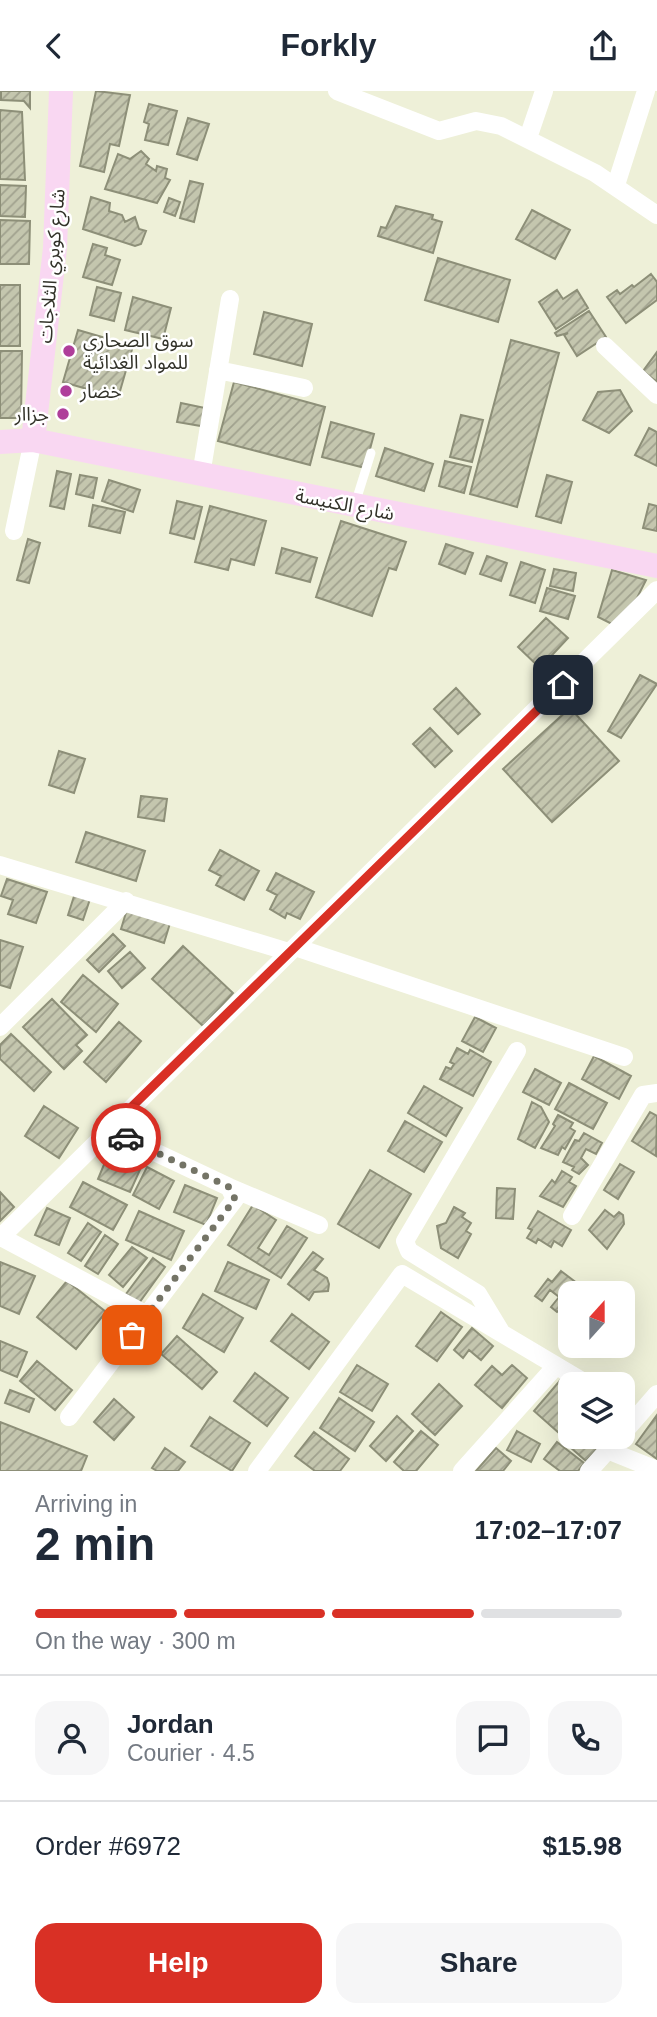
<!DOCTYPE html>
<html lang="en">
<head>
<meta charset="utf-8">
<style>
	:root { --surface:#fff; --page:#f6f6f7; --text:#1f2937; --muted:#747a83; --line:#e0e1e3; --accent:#d93025 }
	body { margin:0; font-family:Helvetica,"Noto Sans Arabic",sans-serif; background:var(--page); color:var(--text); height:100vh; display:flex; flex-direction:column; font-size:26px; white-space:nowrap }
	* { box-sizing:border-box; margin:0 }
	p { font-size:23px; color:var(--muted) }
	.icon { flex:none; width:38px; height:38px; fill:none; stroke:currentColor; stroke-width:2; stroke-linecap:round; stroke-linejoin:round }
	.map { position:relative; height:1380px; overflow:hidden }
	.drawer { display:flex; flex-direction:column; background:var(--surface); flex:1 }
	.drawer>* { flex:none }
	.needle { width:46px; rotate:21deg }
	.fabs { position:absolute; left:558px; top:1190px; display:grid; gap:14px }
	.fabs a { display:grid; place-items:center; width:77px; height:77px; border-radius:14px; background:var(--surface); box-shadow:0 7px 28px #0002; font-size:35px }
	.pin { position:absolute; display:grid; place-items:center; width:60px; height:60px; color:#fff; margin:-30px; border-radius:14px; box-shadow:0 4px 10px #0006 }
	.courier { position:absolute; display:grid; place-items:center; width:70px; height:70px; margin:-35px; border:5px solid #d93025; border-radius:50%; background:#fff; color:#222; box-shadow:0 2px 9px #0007 }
	.headline em { font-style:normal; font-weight:700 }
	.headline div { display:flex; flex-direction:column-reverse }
	.headline { display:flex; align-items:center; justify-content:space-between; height:119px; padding:0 35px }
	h1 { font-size:46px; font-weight:700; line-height:52px }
	.bar { display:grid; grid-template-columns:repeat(4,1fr); gap:10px 7px; align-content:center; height:84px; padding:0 35px }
	.bar i { height:9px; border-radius:5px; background:var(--line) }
	.bar .on { background:var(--accent) }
	.bar p { grid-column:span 4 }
	.line { display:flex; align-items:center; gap:18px; padding:0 35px; border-top:2px solid var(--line) }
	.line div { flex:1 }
	.round { display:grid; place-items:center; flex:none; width:74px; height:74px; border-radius:21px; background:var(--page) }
	.action { display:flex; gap:14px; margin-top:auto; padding:14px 35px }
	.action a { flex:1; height:80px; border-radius:21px; background:var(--accent); color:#fff; font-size:28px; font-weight:700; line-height:80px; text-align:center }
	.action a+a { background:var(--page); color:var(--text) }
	header { display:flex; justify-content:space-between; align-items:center; height:91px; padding:0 35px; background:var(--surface); font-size:32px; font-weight:700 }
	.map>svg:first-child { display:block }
	.building { fill:url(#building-hatch); stroke:#8d8f78; stroke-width:2 }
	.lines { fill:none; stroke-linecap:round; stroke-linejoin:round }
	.lane { stroke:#fff; stroke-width:9 }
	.street { stroke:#fff; stroke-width:18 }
	.secondary { stroke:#f9d7f2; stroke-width:24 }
	.done { stroke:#747466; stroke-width:7; stroke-dasharray:0 12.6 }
	.route { stroke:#d93025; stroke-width:9 }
	.poi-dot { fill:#af3e9a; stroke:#fff; stroke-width:2.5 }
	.labels { text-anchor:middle; stroke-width:5; stroke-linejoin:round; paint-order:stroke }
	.street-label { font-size:19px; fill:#323229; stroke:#fff }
	.poi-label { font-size:19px; fill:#323229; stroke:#fff; text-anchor:start }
</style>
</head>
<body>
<header><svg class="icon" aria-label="back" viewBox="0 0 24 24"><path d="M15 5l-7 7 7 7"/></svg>Forkly<svg class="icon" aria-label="share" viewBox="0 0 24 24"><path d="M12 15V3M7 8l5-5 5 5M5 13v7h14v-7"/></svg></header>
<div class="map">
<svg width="657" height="1380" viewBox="0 0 657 1380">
	<defs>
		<pattern id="building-hatch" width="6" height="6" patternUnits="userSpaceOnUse" patternTransform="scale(1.75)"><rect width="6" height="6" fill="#c4c6ae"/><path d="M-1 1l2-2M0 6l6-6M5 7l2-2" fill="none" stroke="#a0a18e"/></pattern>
	</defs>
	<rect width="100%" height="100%" fill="#eef0d8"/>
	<!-- building -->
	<path class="building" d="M1 0H30V17L24 10 1 9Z
		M96 0 130 4 119 55 110 53 104 81 80 75Z
		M149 13 177 20 168 54 145 49 149 33 144 31Z
		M0 19 22 21 25 89 0 88Z
		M188 27 209 33 197 69 177 63Z
		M141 60 149 68 146 73 156 80 157 75 167 78 165 87 170 89 157 112 105 98 118 63 130 68Z
		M190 90 203 93 194 131 180 127Z
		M0 94 26 95 25 126 0 125Z
		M91 106 110 112 109 120 122 124 125 131 135 126 139 138 146 140 141 153 135 155 83 138Z
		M169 107 180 111 175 125 164 121Z
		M396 115 433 124 432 128 442 131 433 162 378 145 381 136 386 137Z
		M532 119 570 139 555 168 516 148Z
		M0 129 30 130 29 173H0Z
		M93 153 107 157 105 164 120 169 112 194 83 186Z
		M438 167 510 189 498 231 425 209Z
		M651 183 657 191V209L626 232 607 206 617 199 620 203 632 194 634 196Z
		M0 194H20V255H0Z
		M97 196 121 202 114 230 90 224Z
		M557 199 563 208 577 199 588 217 556 238 539 211Z
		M133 206 171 217 163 248 125 239Z
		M589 220 606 246 577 265 564 244 568 242 557 245 555 242Z
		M264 221 312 233 302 275 254 263Z
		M78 239 133 255 118 307 63 291Z
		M511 249 559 262 517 416 470 403Z
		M0 260H22L21 327H0Z
		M657 261V291L643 280Z
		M234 291 325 316 310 374 218 350Z
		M620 299 632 320 609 342 583 329 598 301Z
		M181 312 205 317 201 335 177 331Z
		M461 324 483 329 472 371 450 366Z
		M331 331 374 343 365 377 322 366Z
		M649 337 657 341V375L635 364Z
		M385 357 433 373 424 400 376 385Z
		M445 370 471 376 464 402 439 395Z
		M57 380 71 383 64 418 50 415Z
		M80 384 97 387 93 407 76 403Z
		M547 384 572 391 561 432 536 425Z
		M109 389 140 399 133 421 102 410Z
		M177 410 202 416 194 448 170 442Z
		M649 413 657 415V440L643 437Z
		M93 414 125 421 120 442 89 435Z
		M210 415 266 430 254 474 231 468 228 479 195 471Z
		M341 430 406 451 396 479 389 477 372 525 316 506Z
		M28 448 40 452 29 492 17 489Z
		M446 453 473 462 465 483 439 473Z
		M282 457 317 467 310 491 276 482Z
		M487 465 507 472 501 490 480 483Z
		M521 471 545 479 535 512 510 504Z
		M554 478 576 482 573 500 550 495Z
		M612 479 646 489 637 507 614 534 598 526Z
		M547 497 575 505 568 528 540 520Z
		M546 527 568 547 540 577 518 556Z
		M640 584 657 593 621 647 608 640Z
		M456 597 480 623 458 643 434 618Z
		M570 617 619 670 552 731 503 678Z
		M430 637 452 660 435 676 413 653Z
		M59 660 85 668 74 702 49 694Z
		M141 705 167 708 164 730 138 726Z
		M86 741 145 760 136 790 76 771Z
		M220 759 259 780 244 809 216 794 221 785 209 779Z
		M276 782 314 801 300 828 287 822 285 827 270 818 277 804 267 799Z
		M7 788 47 801 36 832 8 823 13 809 1 805Z
		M75 802 90 808 83 829 68 824Z
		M128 815 171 829 164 852 121 838Z
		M113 843 125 855 99 881 87 869Z
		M0 849 23 856 10 897 0 894Z
		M183 855 233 902 203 935 152 888Z
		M130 861 145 877 122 897 108 880Z
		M83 884 118 913 96 941 61 911Z
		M52 908 87 944 76 954 82 960 64 978 23 936Z
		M475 926 496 937 483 961 462 950Z
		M119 931 141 950 106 991 84 971Z
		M11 943 51 981 34 1000 0 968V954Z
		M457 957 468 963 470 959 491 971 473 1005 440 988 446 976 451 978 454 973 450 971Z
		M594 965 631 985 619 1008 582 988Z
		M535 978 561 992 549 1014 523 1001Z
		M569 992 607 1012 593 1038 555 1018Z
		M424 995 462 1017 446 1045 408 1022Z
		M532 1011 541 1016 549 1031 535 1057 518 1048Z
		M44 1015 78 1037 59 1067 25 1045Z
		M650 1021 657 1025 656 1065 632 1050Z
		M558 1024 573 1032 570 1037 575 1040 565 1058 562 1056 558 1064 541 1057 555 1035 553 1033Z
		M405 1030 442 1051 424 1081 388 1060Z
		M584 1042 602 1052 596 1063 586 1058 581 1067 588 1074 579 1083 572 1079 574 1076 563 1071 575 1049 579 1050Z
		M110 1059 143 1072 130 1101 98 1088Z
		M620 1073 634 1081 618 1108 604 1099Z
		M147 1076 174 1090 159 1118 133 1104Z
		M370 1079 411 1103 379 1157 338 1133Z
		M562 1080 572 1086 569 1091 576 1095 563 1116 540 1105 552 1089 555 1092Z
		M83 1091 127 1114 113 1139 70 1116Z
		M185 1094 217 1107 206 1134 174 1121Z
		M497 1097 515 1098 513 1128 496 1127Z
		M0 1101 14 1116 0 1130Z
		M253 1114 276 1129 258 1157 269 1164 287 1135 307 1147 281 1187 228 1154Z
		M454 1116 465 1122 462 1126 471 1132 466 1140 471 1143 458 1167 441 1157 437 1135 446 1132Z
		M47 1117 70 1127 59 1154 35 1144Z
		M605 1119 614 1126 619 1121 623 1124 624 1133 607 1158 589 1139Z
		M139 1120 184 1140 171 1169 126 1149Z
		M538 1120 571 1139 562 1155 554 1150 551 1156 538 1148 536 1152 527 1147 532 1139 528 1137Z
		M88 1132 101 1141 81 1170 68 1162Z
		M105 1144 118 1153 98 1183 85 1175Z
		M132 1156 147 1167 123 1196 109 1184Z
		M313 1161 323 1168 314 1179 327 1187 329 1193 328 1200 314 1201 309 1209 288 1193Z
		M153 1167 165 1176 139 1212 126 1203Z
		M0 1171 35 1185 19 1223 0 1215Z
		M228 1171 269 1189 256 1218 215 1200Z
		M561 1180 582 1196 577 1202H570V1210L557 1221 551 1216 559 1206 550 1199 542 1210 535 1205 548 1188 552 1191Z
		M67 1190 106 1221 76 1258 37 1226Z
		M203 1203 243 1227 224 1261 183 1237Z
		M441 1221 462 1236 437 1270 416 1255Z
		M292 1223 329 1251 309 1278 271 1250Z
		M472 1237 493 1255 481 1269 469 1259 463 1267 454 1259Z
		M177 1245 217 1281 202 1298 161 1263Z
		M0 1250 27 1261 17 1286 0 1279Z
		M37 1270 72 1299 55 1319 20 1290Z
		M357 1274 388 1293 372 1320 340 1301Z
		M512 1274 527 1287 502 1317 475 1294 492 1275 502 1284Z
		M255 1282 288 1307 267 1335 234 1310Z
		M563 1286 570 1293V1329L559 1342 534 1320Z
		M439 1293 462 1315 435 1344 412 1323Z
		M10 1299 34 1308 29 1321 5 1312Z
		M339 1307 374 1331 355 1360 320 1337Z
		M114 1308 134 1326 114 1349 94 1331Z
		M657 1324V1368L636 1353Z
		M397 1325 413 1340 386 1370 370 1355Z
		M210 1326 250 1352 232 1380 191 1355Z
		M0 1331 87 1365 81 1380H0Z
		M421 1340 438 1354 416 1380H404L394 1371Z
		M517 1340 540 1353 531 1371 507 1359Z
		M570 1340V1346L607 1347 586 1370 562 1349Z
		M314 1341 349 1368 340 1380H315L295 1365Z
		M557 1351 584 1372 578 1380H560L544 1368Z
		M165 1357 185 1371 178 1380H157L152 1377Z
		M496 1357 511 1370 503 1380H476Z"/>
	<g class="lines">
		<!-- lane -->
		<path class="lane" d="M355 413 371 362"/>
		<!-- street -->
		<path class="street" d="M337 0 439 40 476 30 501 35 595 82 657 124
			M528 47 544 0
			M616 94 646 0
			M605 255 657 304
			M218 279 304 297
			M201 384 230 208
			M14 440 33 349
			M0 774 289 861
			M295 856 624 966
			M0 936 126 810
			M229 1096 319 1134
			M572 1125 643 1004 657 1002
			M1 1146 147 1224
			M0 1147 657 499
			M501 1241 478 1203 409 1160 405 1150 517 960
			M69 1326 235 1108 229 1096 108 1039
			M623 1342 657 1303
			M607 1359 657 1379
			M257 1380 402 1183 587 1293
			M462 1380 556 1275
			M589 1380 615 1351"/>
		<!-- secondary -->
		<path class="secondary" d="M33 349 55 157 61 0
			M0 351 33 349 657 475"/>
	</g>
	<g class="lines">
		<!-- done -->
		<path class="done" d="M126 1047 229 1096 235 1108 132 1244"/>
		<!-- route -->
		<path class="route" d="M126 1047 108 1039 563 594"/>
	</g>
	<!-- markers -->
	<g class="poi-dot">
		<circle cx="69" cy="260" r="7"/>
		<circle cx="66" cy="300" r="7"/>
		<circle cx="63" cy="323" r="7"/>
	</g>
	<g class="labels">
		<!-- street labels -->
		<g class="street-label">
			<text transform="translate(51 175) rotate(-85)" y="7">شارع كوبري الثلاجات</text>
			<text transform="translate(345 413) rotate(11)" y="7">شارع الكنيسة</text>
		</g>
		<!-- poi labels -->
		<g class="poi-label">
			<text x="83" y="256">سوق الصحاري<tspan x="83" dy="22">للمواد الغدائية</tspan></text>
			<text x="80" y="307">خضار</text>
			<text x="49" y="330" text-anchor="end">جزاار</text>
		</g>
	</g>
</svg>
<div class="fabs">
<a><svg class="needle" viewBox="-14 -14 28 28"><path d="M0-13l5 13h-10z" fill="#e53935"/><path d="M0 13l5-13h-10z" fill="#747a83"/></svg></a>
<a><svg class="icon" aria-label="layers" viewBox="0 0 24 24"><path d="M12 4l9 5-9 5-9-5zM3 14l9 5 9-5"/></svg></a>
</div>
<div class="pin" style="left:132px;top:1244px;background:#ea580c"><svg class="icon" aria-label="bag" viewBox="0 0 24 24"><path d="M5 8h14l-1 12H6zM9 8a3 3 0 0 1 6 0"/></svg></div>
<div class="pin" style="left:563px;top:594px;background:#1f2937"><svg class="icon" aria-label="home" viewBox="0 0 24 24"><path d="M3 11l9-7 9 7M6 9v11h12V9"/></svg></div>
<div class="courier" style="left:126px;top:1047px"><svg class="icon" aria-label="car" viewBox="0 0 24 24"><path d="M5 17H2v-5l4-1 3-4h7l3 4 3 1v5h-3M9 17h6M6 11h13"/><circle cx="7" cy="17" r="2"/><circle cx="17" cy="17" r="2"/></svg></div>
</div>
<section class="drawer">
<div class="headline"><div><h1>2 min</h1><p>Arriving in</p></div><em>17:02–17:07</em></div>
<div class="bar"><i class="on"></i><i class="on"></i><i class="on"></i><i></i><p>On the way · 300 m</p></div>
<div class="line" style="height:126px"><a class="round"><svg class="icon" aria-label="person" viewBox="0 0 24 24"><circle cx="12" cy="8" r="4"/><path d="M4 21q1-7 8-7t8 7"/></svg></a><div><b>Jordan</b><p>Courier · 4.5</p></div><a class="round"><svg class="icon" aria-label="chat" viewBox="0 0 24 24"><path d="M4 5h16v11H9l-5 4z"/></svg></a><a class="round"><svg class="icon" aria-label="phone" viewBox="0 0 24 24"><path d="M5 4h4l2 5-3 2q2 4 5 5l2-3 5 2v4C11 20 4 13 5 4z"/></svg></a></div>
<div class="line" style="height:91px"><div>Order #6972</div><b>$15.98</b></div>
<div class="action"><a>Help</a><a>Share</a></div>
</section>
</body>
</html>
